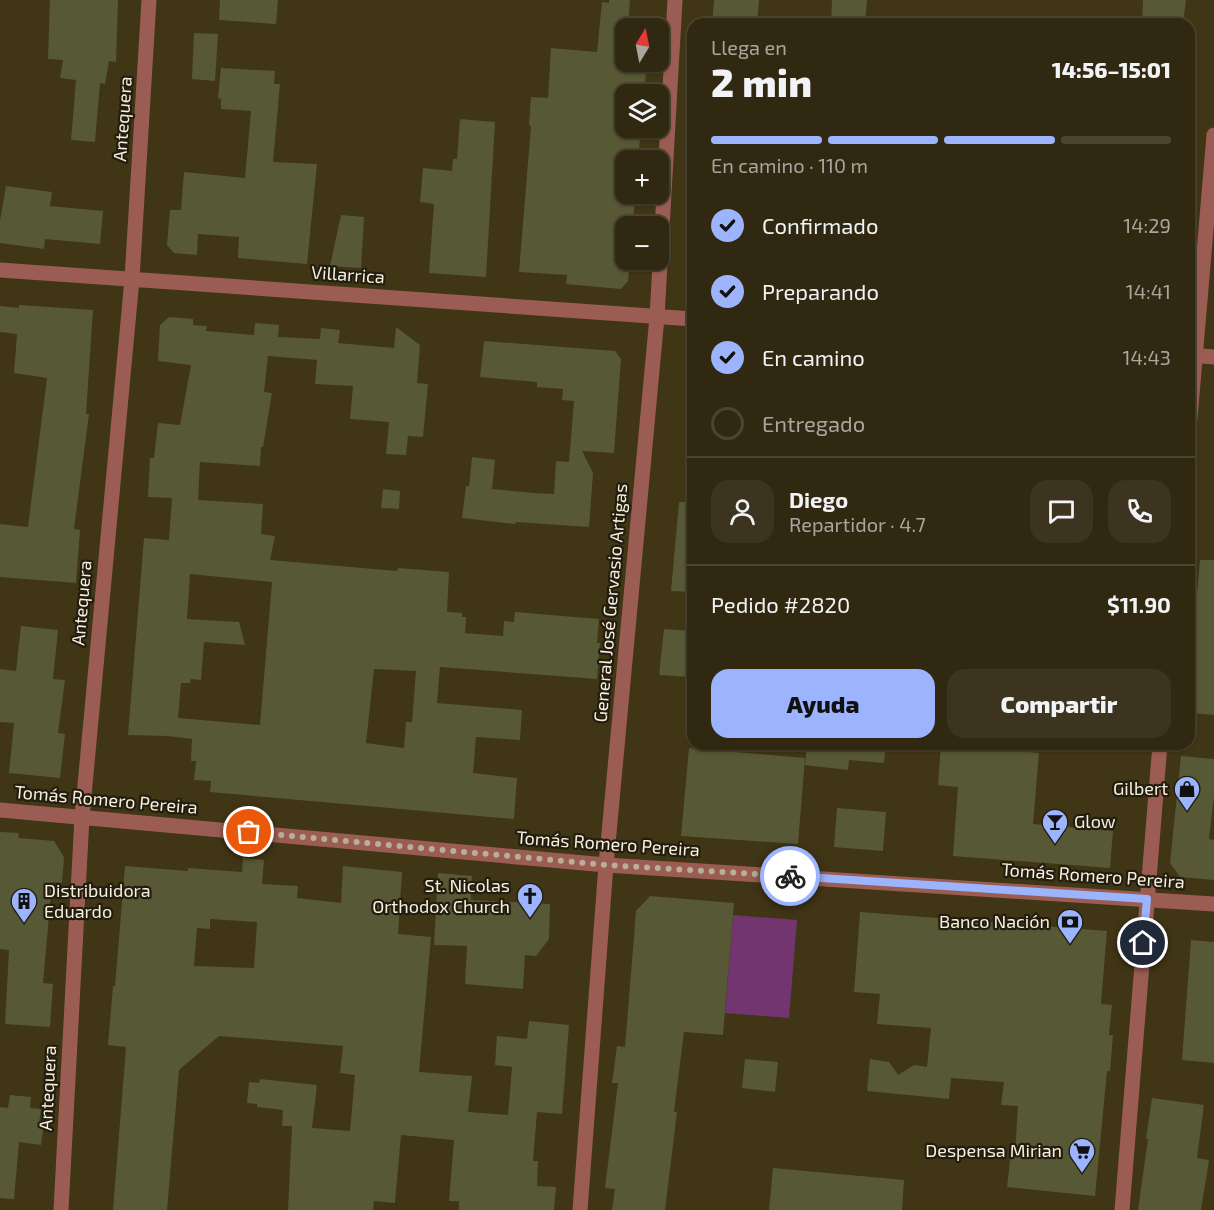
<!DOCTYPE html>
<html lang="es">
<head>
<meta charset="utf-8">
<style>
	:root { --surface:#302810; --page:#3c341e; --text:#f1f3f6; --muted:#a8a69f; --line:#4b4430; --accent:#9cb4fd }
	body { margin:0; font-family:"Exo 2",sans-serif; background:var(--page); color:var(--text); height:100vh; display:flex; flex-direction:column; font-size:22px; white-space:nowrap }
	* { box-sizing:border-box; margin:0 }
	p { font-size:20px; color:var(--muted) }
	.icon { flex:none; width:33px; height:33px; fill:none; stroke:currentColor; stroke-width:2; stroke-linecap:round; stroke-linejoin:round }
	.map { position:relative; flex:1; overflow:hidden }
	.side { position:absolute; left:687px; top:18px; width:508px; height:732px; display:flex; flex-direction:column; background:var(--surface); border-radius:18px; box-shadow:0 2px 4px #0004,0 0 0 2px var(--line) }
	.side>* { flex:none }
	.needle { width:39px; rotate:10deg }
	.buttons { position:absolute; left:615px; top:18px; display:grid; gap:12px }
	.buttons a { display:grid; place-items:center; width:54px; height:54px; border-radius:12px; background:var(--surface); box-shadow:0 2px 4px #0004,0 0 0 2px var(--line); font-size:30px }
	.pin { position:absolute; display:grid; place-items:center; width:51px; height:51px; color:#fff; margin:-26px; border:3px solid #fff; border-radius:50%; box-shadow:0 2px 6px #0007 }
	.courier { position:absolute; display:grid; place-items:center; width:60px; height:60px; margin:-30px; border:4px solid #9cb4fd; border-radius:50%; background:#fff; color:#222; box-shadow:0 2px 8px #0007 }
	.summary em { font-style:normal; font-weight:800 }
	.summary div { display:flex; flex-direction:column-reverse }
	.summary { display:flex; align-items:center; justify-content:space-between; height:102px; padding:0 24px }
	h1 { font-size:39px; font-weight:800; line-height:45px }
	.bar { display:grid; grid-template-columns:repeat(4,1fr); gap:9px 6px; align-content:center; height:72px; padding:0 24px }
	.bar i { height:8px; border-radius:4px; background:var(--line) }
	.bar .selected { background:var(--accent) }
	.bar p { grid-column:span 4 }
	.line { display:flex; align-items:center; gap:15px; padding:0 24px; border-top:2px solid var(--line) }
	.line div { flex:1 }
	.round { display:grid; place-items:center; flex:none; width:63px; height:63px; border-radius:18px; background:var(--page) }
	ol { padding:0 24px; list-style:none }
	li { display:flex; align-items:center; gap:18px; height:66px }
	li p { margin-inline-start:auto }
	li .icon { padding:6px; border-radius:50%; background:var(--accent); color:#111; stroke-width:4 }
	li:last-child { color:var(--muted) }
	li i { width:33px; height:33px; border:3px solid var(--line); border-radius:50% }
	.button { display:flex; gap:12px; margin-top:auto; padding:12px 24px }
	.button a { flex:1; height:69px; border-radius:18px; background:var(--accent); color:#111; font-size:24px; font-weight:800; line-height:69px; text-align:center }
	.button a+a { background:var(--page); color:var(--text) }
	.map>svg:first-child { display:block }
	.green { fill:#73356f }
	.building { fill:#575836; fill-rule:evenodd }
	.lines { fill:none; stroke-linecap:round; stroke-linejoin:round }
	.minor { stroke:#9b5d53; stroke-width:15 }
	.done { stroke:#b7af97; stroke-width:6; stroke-dasharray:0 10.8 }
	.route { stroke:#9cb4fd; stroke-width:8 }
	.labels { text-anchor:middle; stroke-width:4.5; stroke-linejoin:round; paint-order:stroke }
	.street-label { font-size:18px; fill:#f7f0dd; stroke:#221d0f }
	.poi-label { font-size:18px; fill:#f7f0dd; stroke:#221d0f; text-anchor:end }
</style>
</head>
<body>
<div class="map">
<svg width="1214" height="1210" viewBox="0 0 1214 1210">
	<rect width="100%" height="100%" fill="#403515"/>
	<!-- green -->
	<path class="green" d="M733 915 797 920 789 1018 725 1013Z"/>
	<!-- building -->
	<path class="building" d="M50 0H118L116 62 109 61 105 84 100 83 95 142 71 140 76 80 60 78 63 60 48 59Z
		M220 0H278L276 24 219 20Z
		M609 0H630L628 28H626L624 62H647L644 94H626V128H641L638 160H626V194H635L633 226H626V260H630L628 281 621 289 566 284 567 275 519 272 531 126 529 125 531 97 548 98 551 48 597 52 602 2 609 3Z
		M714 0H759L757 23 712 24Z
		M832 0H867L865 24H831Z
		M1143 0H1186L1183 24H1142Z
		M194 33 218 34 215 81 192 79Z
		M221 68 275 71 274 84H280L273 162 317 164 307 264 238 258 239 237 198 234 197 255 174 253 167 245 170 210H181L184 172 245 178 251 111 221 109V99L218 98Z
		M460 119 495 122 486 277 429 273 434 204 420 202 423 168 452 171 453 159H457Z
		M6 186 52 192 50 206 103 211 100 244 45 239 44 249 0 243V221Z
		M341 215 364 217 361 268 330 266Z
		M19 305 93 310 86 414H89L74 529 80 530 76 583 0 577V524L28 527 47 378 14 373 17 334 0 332V306L19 308Z
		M169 317 193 319V325L207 326 206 331 254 335 255 323 279 325 278 337 320 339 321 328 340 330 338 343 394 348 396 327 420 345 417 383 428 384 423 437 408 436 406 455 386 454 389 422 350 419 353 386 315 384 317 360 268 356 264 392 272 393 263 447H261L260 466 200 462 198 500 263 504 261 534 275 536 270 560 397 571 398 568 449 572 447 612 462 613V617H466L465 633 503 636 504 621 514 622 515 612 599 619 597 643H600L597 679 440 667 437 703 522 710 520 740 476 737 473 773 517 778 514 819 210 792 211 781 194 780 196 761H191L192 739 168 736 128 735 144 538 169 540 172 498 148 497 150 458H154L158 423 180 425 191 365 158 361 160 325ZM190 574 272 582 260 725 178 718 181 683H190L191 679 201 680 204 642 245 645 239 622 187 619ZM374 669 416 671 412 722H406L404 748 366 743Z
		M484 341 615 351 621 359 614 453 582 451 593 473 589 527 516 522 515 524 462 518 466 486H469L472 457 495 460 492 489 533 493 554 494 556 461 569 462 574 401 562 400 563 389 537 387V382L480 377Z
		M383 489 400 491 399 509 381 508Z
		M679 502H693V592L671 591Z
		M1200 560H1214V715L1190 713V671Z
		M21 626 58 630 53 679 65 680 58 733 65 734 60 778 9 773 14 723 0 722V669L16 671Z
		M664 629 693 631V666H691L690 677 659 675Z
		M807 744H886L884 763 849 760 848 770 805 765Z
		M941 744H962V746L1039 753 1033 824 1113 831 1110 868 953 856 958 787 938 785Z
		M689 748 805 758 798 844 681 836Z
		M1181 756 1214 759V796L1209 839 1214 840V880L1180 877 1170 863Z
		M837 808 886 812 883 851 834 847Z
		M0 832 19 833 18 838 54 841 64 857 62 883 52 882 43 983 53 984 50 1027 5 1024 9 950 0 949Z
		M243 858 264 860 262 884 298 886 297 898 341 903 343 866 402 872 398 934 431 937 419 1072 472 1076 468 1112 508 1115 512 1067 495 1065 497 1036 527 1039 529 1021 569 1025 562 1114 537 1112 533 1161H538L537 1186 556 1187 554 1210H459V1201H449L454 1140 401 1135 395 1203 374 1201 373 1210H288L292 1126H282L283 1110 257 1107V1104L247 1103 249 1082 259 1083 260 1079 317 1085 312 1128 350 1131 355 1075 340 1073 343 1046 219 1036 179 1070 167 1210H113L126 1047 108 1045 113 986H115L125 866 188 871V868L242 872ZM210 919 257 922 254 968 194 966 197 928 210 929Z
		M438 873 472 876 471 900 550 904 549 939 536 956 525 955 523 989 465 984 467 946 434 945Z
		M650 896 734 903 723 1035 684 1032 674 1112H677L665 1210H612L615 1189 605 1188 618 1083H612L617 1046 625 1047 636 911Z
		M860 912 1107 931 1101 1004 1112 1005 1109 1035H1113L1110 1071H1107L1095 1196 1007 1187 1011 1152H1015L1018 1106 1001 1105 1004 1082 951 1078 949 1099 867 1091 870 1059 889 1062 898 1075 914 1065 927 1067 931 1028 877 1024 880 994 854 992Z
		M1191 940 1214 942V1063L1182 1060Z
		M745 1059 778 1062 775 1092 742 1088Z
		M10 1095 31 1097 30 1108 41 1109 39 1123H44L41 1145 19 1142 14 1199 0 1198V1107L8 1108Z
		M1152 1098 1204 1105 1197 1158 1209 1160 1201 1210H1138L1148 1139H1146Z
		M773 1168 904 1180 902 1210H769Z"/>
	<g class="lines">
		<!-- minor -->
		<path class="minor" d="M0 270 693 319
			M1190 355 1214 357
			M1190 418 1214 135
			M0 810 606 865 1214 904
			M61 1210 82 817 132 279 149 0
			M580 1210 606 865 657 317 675 0
			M1122 1210 1160 744"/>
	</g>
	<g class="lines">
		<!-- done -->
		<path class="done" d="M249 832 606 865 790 876"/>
		<!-- route -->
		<path class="route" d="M790 876 1147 899 1143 943"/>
	</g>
	<!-- icons -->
	<defs>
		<g id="shop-pin" transform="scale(1.35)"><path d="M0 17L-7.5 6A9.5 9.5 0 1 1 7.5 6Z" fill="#9cb4fd" stroke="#221d0f"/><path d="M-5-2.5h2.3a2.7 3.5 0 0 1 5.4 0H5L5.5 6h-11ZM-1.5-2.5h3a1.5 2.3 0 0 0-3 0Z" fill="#111"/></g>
		<g id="bar-pin" transform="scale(1.35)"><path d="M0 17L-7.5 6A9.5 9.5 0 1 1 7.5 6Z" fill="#9cb4fd" stroke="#221d0f"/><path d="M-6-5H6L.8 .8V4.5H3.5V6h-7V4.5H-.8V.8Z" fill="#111"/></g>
		<g id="church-pin" transform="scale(1.35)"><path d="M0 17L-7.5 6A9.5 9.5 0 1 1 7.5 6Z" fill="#9cb4fd" stroke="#221d0f"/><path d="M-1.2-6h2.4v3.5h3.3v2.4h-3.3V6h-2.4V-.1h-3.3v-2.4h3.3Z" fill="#111"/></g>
		<g id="building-pin" transform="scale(1.35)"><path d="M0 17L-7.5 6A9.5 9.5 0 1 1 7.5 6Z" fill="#9cb4fd" stroke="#221d0f"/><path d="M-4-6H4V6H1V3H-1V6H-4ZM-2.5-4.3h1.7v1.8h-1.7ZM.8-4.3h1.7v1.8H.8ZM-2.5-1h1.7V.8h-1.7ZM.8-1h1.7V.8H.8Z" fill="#111"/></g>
		<g id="bank-pin" transform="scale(1.35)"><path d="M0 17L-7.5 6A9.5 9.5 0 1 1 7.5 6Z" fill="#9cb4fd" stroke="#221d0f"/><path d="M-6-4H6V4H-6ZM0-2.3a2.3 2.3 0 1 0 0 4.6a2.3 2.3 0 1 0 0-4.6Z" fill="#111"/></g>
		<g id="supermarket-pin" transform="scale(1.35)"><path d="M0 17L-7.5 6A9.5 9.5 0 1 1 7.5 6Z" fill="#9cb4fd" stroke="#221d0f"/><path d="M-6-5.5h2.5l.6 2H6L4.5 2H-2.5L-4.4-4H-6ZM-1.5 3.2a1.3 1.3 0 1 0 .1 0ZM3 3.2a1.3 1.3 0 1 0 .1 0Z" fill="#111"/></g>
	</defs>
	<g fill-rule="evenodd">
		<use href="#shop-pin" x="1187" y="789"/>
		<use href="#bar-pin" x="1055" y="822"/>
		<use href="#church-pin" x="530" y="896"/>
		<use href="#building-pin" x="24" y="901"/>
		<use href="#bank-pin" x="1070" y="922"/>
		<use href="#supermarket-pin" x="1082" y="1151"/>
	</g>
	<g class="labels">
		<!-- street labels -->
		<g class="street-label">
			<text transform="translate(123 119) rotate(-86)" y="6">Antequera</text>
			<text transform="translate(348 275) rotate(4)" y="6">Villarrica</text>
			<text transform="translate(82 603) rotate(-85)" y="6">Antequera</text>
			<text transform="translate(611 603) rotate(-85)" y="6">General José Gervasio Artigas</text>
			<text transform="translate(106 800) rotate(5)" y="6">Tomás Romero Pereira</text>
			<text transform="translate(608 844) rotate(4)" y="6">Tomás Romero Pereira</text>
			<text transform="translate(1093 876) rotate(4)" y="6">Tomás Romero Pereira</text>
			<text transform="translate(48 1088) rotate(-87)" y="6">Antequera</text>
		</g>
		<!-- poi labels -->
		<g class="poi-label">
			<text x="1168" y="795">Gilbert</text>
			<text x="1074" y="828" text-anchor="start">Glow</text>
			<text x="510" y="892">St. Nicolas<tspan x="510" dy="21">Orthodox Church</tspan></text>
			<text x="44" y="897" text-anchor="start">Distribuidora<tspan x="44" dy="21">Eduardo</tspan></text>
			<text x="1050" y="928">Banco Nación</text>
			<text x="1062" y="1157">Despensa Mirian</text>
		</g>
	</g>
</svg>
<div class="buttons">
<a><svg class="needle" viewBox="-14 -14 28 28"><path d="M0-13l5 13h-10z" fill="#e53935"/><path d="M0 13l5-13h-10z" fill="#a8a69f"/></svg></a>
<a><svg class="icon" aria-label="layers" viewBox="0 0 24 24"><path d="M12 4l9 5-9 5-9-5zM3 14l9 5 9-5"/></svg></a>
<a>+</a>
<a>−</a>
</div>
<div class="pin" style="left:249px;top:832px;background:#ea580c"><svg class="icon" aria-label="bag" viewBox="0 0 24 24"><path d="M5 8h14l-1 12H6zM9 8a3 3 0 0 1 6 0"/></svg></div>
<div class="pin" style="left:1143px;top:943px;background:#1f2937"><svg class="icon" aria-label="home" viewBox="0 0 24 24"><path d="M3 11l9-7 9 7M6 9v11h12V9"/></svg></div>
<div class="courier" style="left:790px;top:876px"><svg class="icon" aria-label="bike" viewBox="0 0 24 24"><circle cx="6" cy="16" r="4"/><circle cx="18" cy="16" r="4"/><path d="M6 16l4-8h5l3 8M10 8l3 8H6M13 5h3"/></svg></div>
<section class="side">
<div class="summary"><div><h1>2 min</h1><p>Llega en</p></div><em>14:56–15:01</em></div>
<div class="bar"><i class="selected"></i><i class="selected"></i><i class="selected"></i><i></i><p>En camino · 110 m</p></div>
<ol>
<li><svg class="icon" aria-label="check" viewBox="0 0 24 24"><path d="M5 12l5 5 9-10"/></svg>Confirmado<p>14:29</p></li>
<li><svg class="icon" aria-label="check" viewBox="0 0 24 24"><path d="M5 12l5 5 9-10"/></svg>Preparando<p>14:41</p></li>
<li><svg class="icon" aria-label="check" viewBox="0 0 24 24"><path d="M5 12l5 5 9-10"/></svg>En camino<p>14:43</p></li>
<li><i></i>Entregado</li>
</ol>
<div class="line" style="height:108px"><a class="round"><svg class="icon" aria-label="person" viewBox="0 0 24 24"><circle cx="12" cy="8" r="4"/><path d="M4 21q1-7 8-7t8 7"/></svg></a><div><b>Diego</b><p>Repartidor · 4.7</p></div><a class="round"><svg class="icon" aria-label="chat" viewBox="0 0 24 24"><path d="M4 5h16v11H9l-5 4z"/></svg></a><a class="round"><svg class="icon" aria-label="phone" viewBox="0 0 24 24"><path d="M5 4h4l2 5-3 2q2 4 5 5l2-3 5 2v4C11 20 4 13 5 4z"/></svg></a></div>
<div class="line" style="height:78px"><div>Pedido #2820</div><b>$11.90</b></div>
<div class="button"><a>Ayuda</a><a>Compartir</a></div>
</section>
</div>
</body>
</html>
